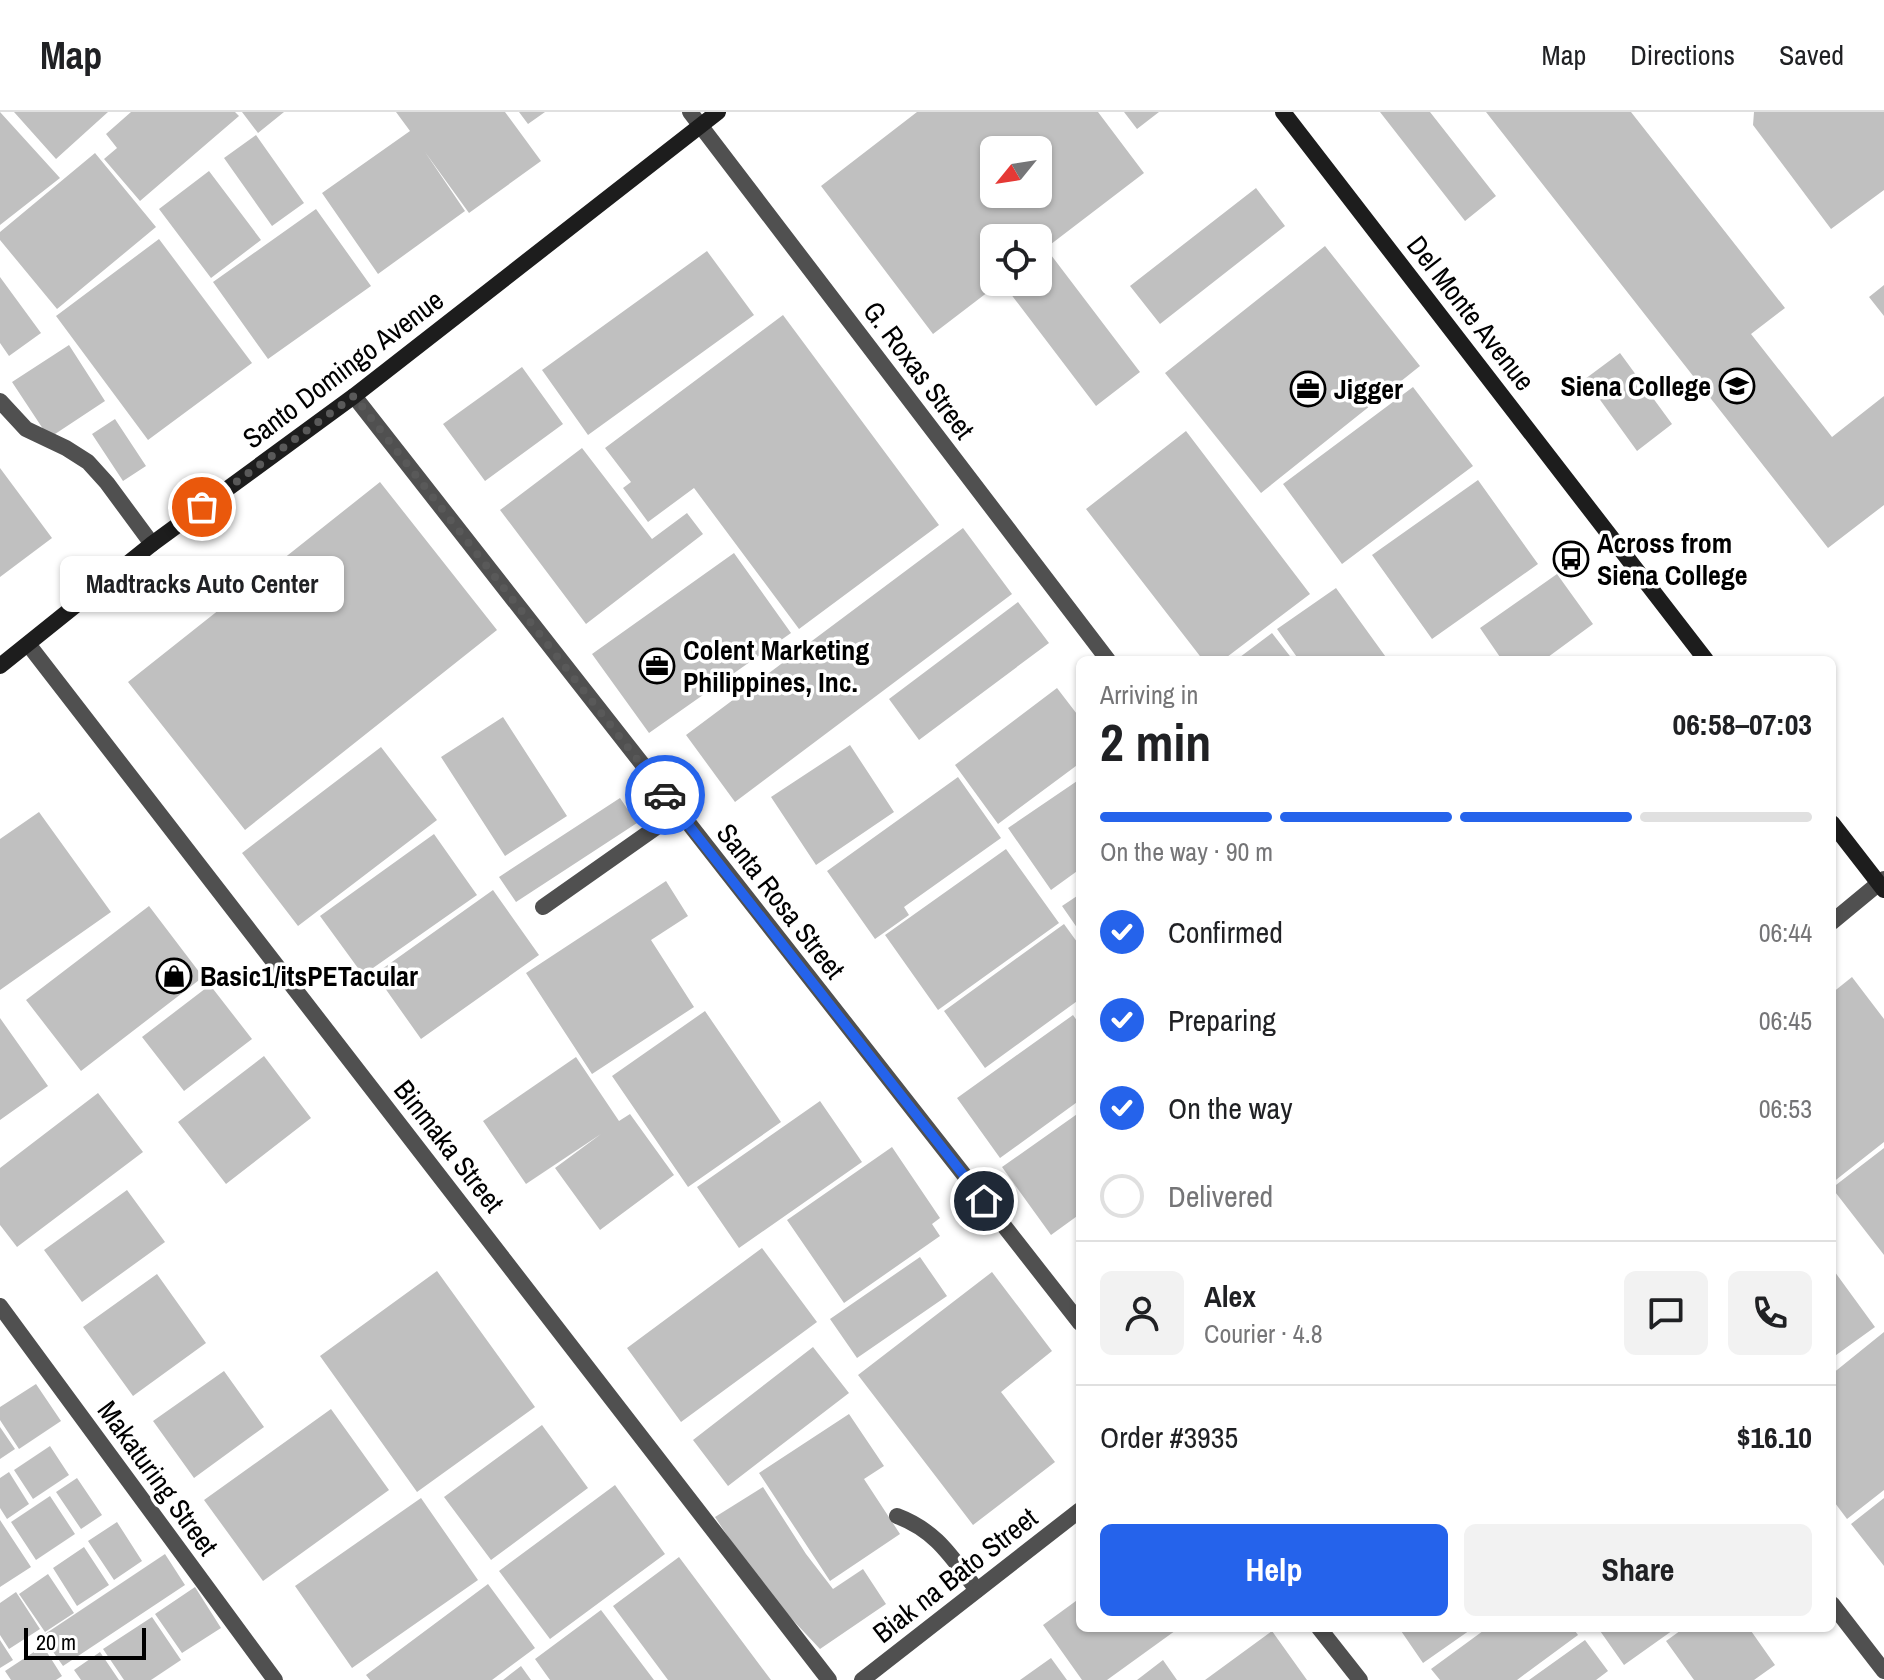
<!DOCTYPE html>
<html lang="en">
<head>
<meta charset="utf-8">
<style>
	:root { --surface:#fff; --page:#f2f2f2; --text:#202124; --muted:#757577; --line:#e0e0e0; --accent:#2563eb }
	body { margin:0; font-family:"Archivo Narrow",sans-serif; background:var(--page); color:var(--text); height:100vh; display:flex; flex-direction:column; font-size:30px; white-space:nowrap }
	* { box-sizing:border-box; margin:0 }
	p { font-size:26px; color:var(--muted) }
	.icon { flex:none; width:44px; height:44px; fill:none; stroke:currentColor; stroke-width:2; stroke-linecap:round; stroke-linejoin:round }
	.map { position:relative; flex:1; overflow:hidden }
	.details { position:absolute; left:1076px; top:544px; width:760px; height:976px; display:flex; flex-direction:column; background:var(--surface); border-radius:12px; box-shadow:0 2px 6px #0004 }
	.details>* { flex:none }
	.needle { width:52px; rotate:240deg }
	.tools { position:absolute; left:980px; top:24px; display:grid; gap:16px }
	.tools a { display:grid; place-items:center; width:72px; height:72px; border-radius:12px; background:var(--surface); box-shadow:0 2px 6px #0004; font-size:40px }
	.scale { position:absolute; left:24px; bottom:20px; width:122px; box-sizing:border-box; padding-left:8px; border:4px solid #000; border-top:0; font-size:22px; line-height:28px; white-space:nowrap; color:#000; -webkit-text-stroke:6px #fff; paint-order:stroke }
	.pin { position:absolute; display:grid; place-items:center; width:68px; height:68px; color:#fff; margin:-34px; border:4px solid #fff; border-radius:50%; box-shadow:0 2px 8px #0007 }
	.courier { position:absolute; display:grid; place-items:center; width:80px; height:80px; margin:-40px; border:6px solid #2563eb; border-radius:50%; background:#fff; color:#222; box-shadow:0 2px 10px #0007 }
	.bubble { position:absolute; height:56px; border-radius:12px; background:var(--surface); box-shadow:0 2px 6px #0004; font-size:26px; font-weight:800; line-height:56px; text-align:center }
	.head em { font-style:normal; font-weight:800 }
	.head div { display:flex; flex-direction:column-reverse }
	.head { display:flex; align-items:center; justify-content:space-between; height:136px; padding:0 24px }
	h1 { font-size:52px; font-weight:800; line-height:60px }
	.bar { display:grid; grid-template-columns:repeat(4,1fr); gap:12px 8px; align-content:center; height:96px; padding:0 24px }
	.bar i { height:10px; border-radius:6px; background:var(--line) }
	.bar .on { background:var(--accent) }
	.bar p { grid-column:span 4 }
	.line { display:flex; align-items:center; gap:20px; padding:0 24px; border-top:2px solid var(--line) }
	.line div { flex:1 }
	.round { display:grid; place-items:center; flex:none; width:84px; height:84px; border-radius:12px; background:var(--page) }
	ol { padding:0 24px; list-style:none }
	li { display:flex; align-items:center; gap:24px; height:88px }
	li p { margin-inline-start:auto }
	li .icon { padding:8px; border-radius:50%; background:var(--accent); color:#fff; stroke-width:4 }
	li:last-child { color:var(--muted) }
	li i { width:44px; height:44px; border:4px solid var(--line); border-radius:50% }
	.cta { display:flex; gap:16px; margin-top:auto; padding:16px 24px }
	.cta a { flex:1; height:92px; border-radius:12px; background:var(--accent); color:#fff; font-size:32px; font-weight:800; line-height:92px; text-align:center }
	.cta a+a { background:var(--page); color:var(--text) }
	header { display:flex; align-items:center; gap:48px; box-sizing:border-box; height:112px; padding:0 40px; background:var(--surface); border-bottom:2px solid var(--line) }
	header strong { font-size:38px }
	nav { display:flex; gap:44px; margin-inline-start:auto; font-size:28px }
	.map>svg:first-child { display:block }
	.building { fill:#c0c0c0; fill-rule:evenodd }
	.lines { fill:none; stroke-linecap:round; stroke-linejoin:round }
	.service { stroke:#505050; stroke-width:16 }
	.minor { stroke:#505050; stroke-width:16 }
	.secondary { stroke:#1d1d1d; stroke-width:16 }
	.done { stroke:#595959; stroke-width:8; stroke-dasharray:0 14.4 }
	.route { stroke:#2563eb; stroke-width:10 }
	.labels { text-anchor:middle; stroke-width:7; stroke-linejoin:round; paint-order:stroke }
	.street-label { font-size:28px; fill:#000; stroke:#fff }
	.poi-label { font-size:28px; font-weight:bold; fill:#000; stroke:#fff; text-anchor:start }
</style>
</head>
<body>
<header>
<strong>Map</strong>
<nav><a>Map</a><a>Directions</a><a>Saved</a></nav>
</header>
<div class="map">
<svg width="1884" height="1568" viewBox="0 0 1884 1568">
	<rect width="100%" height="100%" fill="#fff"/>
	<!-- building -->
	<path class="building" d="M0 0 60 66 0 113Z
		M14 0H108L56 47Z
		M131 0H235L239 4 140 89 104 47 117 36 106 22Z
		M242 0H284L258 21Z
		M396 0H505L541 49 469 101 425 40 465 99 378 162 322 81 410 19Z
		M519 0H545L528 12Z
		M917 0H1098L1144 61 1038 142V126H994V170H1001L933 222 821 74ZM994 38H1038V82H994Z
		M1124 0H1159L1137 17Z
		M1380 0H1430L1496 84 1465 109Z
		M1486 0H1631L1785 196 1751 222 1832 325 1884 284V393L1828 436Z
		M1754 0H1884V78L1831 117 1753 13Z
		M256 23 304 91 272 114 224 46Z
		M95 41 156 115 57 197 0 128V120Z
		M209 59 261 128 211 166 159 97Z
		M1256 76 1285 114 1160 212 1130 174Z
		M316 97 371 174 268 247 213 170Z
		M159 127 252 251 148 328 56 204Z
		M1325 134 1420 254 1261 381 1165 261Z
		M707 139 754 203 588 323 542 258Z
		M1048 139 1140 260 1096 294 1004 173 1008 170H1038V147Z
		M0 165 41 221 9 244 0 231Z
		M1884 173V204L1869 185Z
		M783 203 939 413 799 517 694 376 648 410 623 376 631 370 605 336Z
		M69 233 105 289 49 326 12 270Z
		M1620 241 1672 312 1637 339 1585 267Z
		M522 255 563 312 485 369 443 312Z
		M1413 275 1473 354 1342 452 1283 372Z
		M115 307 146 354 123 369 92 322Z
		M1186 319 1310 482 1223 548H1203L1086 397Z
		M582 336 652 427 687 401 703 422 586 512 500 398Z
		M0 356 52 426 0 465Z
		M1478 368 1538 452 1432 527 1372 443Z
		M380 370 497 518 245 718 128 570Z
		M963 416 1012 482 735 690 686 623Z
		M734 441 791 521 649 621 592 542Z
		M1557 462 1593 512 1544 548H1502L1480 516Z
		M1336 476 1388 548H1299L1277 517Z
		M1018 490 1049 531 919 628 889 587Z
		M1272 521 1293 548H1236Z
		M1057 576 1080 606V651L998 712 955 653Z
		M503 605 567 704 505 744 441 645Z
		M850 633 894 700 816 753 771 685Z
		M381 635 437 708 298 814 242 741Z
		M958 665 1001 726 904 795 909 803 875 827 827 759Z
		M1080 667V757L1051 778 1008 716Z
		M620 686 637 711 516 790 499 765Z
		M39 700 111 800 0 878V727Z
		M434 722 477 783 363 863 320 804Z
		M1006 737 1059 811 938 898 885 823Z
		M666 769 688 804 651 828 694 895 592 962 526 861Z
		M493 778 539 843 421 927 375 862Z
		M1080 782V820L1062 794Z
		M149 794 203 865 81 959 26 888Z
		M1064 812 1080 834V887L985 956 944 899Z
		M1852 865 1884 907V1030L1832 1071V881Z
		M210 873 252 927 184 979 142 925Z
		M705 899 781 1010 688 1075 612 964Z
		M1073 903 1080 913V988L1000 1046 957 986Z
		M0 906 48 974 0 1008Z
		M264 944 311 1006 226 1072 178 1010Z
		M576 945 619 1009 630 1002 674 1063 600 1118 555 1056 601 1022 526 1072 483 1009Z
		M98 981 143 1040 17 1135 0 1113V1056Z
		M820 989 862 1050 739 1136 697 1075Z
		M1080 1000V1102L1051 1123 1002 1055Z
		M892 1035 940 1106 932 1112 940 1124 844 1191 787 1108Z
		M1884 1036V1143L1832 1076Z
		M127 1078 165 1130 82 1190 44 1138Z
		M762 1136 817 1210 681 1310 627 1236Z
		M920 1145 947 1184 857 1246 830 1207Z
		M1832 1156 1875 1215 1832 1246Z
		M437 1159 535 1295 417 1380 320 1244Z
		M992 1160 1052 1239 1001 1280 1055 1350 973 1413 858 1263Z
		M157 1162 206 1231 133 1284 83 1215Z
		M1884 1220V1378L1847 1407 1832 1387V1262Z
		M813 1235 849 1281 728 1374 693 1328Z
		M224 1259 264 1315 194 1366 153 1309Z
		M36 1272 61 1309 19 1337 0 1308V1295Z
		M331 1297 389 1378 263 1469 204 1388Z
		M849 1302 884 1354 864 1367 900 1422 830 1469 759 1361Z
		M542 1313 588 1376 491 1448 444 1385Z
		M0 1315 15 1337 0 1347Z
		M50 1334 69 1363 33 1387 14 1358Z
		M9 1360 29 1392 7 1407 0 1396V1366Z
		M77 1366 102 1403 81 1417 56 1380Z
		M615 1373 665 1442 550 1527 499 1459Z
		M763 1375 806 1442 833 1477 863 1457 886 1492 820 1537 760 1473 715 1405Z
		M50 1384 75 1422 36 1448 11 1410Z
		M421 1386 478 1468 352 1556 295 1474Z
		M1884 1386V1454L1851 1412Z
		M0 1408 31 1455 0 1475Z
		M117 1410 142 1449 114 1468 88 1429Z
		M84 1435 109 1473 77 1494 53 1456Z
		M165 1442 185 1473 63 1554 42 1524Z
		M679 1445 771 1568H668L613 1494Z
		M48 1462 74 1501 45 1520 19 1482Z
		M488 1472 535 1536 492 1568H370L366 1563Z
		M195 1475 221 1516 182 1541 155 1502Z
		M16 1480 40 1517 9 1537 0 1523V1491Z
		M1080 1486V1516H1179L1107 1568H1082L1043 1513Z
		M601 1498 654 1568H550L535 1547Z
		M152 1505 181 1548 151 1568H124L103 1537Z
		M1399 1516H1473L1423 1551Z
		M1487 1516H1573L1578 1523 1517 1568H1440L1431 1557Z
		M1598 1516H1676L1624 1553Z
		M1684 1516H1749L1775 1553 1754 1568H1694L1666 1529Z
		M1272 1519 1307 1568H1205Z
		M0 1528 13 1548 0 1556Z
		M1585 1528 1608 1559 1596 1568H1529Z
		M43 1534 62 1564 56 1568H11L5 1559Z
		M100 1540 119 1568H81L74 1558Z
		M1051 1546 1067 1568H1020Z
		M1163 1548 1177 1568H1137Z
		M521 1554 531 1568H503Z"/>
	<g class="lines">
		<!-- service -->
		<path class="service" d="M0 289 26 317 66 336 88 350 107 371 152 432
			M543 795 678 700
			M897 1404C937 1419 952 1446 977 1478"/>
		<!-- minor -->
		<path class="minor" d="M690 0 1108 548
			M354 284 1080 1211
			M28 532 829 1568
			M1832 810 1884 767
			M0 1194 275 1568
			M1832 1492 1884 1559
			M1319 1516 1360 1568
			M862 1568 1080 1398"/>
		<!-- secondary -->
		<path class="secondary" d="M1283 0 1706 548
			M0 554 152 432 354 284 718 0
			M1832 711 1884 778"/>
	</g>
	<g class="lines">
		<!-- done -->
		<path class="done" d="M202 395 354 284 665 683"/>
		<!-- route -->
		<path class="route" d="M665 683 984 1089"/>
	</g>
	<!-- icons -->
	<defs>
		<g id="university-ring" transform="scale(1.8)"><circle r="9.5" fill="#fff" stroke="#000" stroke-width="1.5"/><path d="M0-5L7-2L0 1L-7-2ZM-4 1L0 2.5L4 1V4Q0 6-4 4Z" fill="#000"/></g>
		<g id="office-ring" transform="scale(1.8)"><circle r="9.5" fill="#fff" stroke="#000" stroke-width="1.5"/><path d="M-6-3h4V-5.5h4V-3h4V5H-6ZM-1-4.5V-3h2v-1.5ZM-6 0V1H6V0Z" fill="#000"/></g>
		<g id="bus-ring" transform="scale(1.8)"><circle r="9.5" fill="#fff" stroke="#000" stroke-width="1.5"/><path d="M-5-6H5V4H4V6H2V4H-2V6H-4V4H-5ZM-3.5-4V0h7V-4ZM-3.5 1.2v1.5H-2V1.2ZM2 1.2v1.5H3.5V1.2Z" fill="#000"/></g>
		<g id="shop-ring" transform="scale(1.8)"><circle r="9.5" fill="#fff" stroke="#000" stroke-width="1.5"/><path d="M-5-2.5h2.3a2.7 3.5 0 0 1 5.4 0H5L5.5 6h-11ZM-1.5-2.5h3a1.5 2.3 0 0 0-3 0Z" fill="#000"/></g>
	</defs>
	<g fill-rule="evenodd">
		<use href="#university-ring" x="1737" y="274"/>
		<use href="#office-ring" x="1308" y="277"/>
		<use href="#bus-ring" x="1571" y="447"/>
		<use href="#office-ring" x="657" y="554"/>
		<use href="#shop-ring" x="174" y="864"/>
	</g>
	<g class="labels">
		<!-- street labels -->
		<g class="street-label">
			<text transform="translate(1471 201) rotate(52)" y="10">Del Monte Avenue</text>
			<text transform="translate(343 257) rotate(-37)" y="10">Santo Domingo Avenue</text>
			<text transform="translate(919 258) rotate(53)" y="10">G. Roxas Street</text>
			<text transform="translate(781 789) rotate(52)" y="10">Santa Rosa Street</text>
			<text transform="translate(449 1034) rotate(52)" y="10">Binmaka Street</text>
			<text transform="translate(158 1366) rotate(54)" y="10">Makaturing Street</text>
			<text transform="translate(955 1463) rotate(-38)" y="10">Biak na Bato Street</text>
		</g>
		<!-- poi labels -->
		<g class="poi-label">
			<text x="1711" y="284" text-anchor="end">Siena College</text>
			<text x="1334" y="287">Jigger</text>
			<text x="1597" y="441">Across from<tspan x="1597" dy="32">Siena College</tspan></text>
			<text x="683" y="548">Colent Marketing<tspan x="683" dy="32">Philippines, Inc.</tspan></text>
			<text x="200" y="874">Basic1/itsPETacular</text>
		</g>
	</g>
</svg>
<div class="tools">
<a><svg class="needle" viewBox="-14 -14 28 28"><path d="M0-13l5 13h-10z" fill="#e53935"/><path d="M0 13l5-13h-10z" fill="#757577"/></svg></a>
<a><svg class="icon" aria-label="locate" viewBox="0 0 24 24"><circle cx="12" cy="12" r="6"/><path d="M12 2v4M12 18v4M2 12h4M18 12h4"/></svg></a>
</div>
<div class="scale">20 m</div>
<div class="pin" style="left:202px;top:395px;background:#ea580c"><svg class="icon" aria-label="bag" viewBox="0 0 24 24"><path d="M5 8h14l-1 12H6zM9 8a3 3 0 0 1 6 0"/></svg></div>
<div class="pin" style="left:984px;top:1089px;background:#1f2937"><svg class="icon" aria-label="home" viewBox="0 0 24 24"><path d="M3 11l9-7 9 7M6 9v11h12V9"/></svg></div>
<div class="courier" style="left:665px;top:683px"><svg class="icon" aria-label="car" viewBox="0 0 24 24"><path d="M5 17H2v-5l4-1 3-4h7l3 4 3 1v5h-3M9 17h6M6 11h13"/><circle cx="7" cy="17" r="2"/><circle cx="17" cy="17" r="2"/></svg></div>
<div class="bubble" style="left:60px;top:444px;width:284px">Madtracks Auto Center</div>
<section class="details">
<div class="head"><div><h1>2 min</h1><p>Arriving in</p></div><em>06:58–07:03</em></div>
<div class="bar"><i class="on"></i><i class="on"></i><i class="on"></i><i></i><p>On the way · 90 m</p></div>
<ol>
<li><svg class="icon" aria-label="check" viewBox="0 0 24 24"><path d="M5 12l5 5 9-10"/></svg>Confirmed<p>06:44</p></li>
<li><svg class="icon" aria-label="check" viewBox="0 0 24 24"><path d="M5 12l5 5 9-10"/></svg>Preparing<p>06:45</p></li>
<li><svg class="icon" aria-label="check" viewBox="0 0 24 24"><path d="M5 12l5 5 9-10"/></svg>On the way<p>06:53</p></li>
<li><i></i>Delivered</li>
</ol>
<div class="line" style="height:144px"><a class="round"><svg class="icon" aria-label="person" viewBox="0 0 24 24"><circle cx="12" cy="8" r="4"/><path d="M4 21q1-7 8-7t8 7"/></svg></a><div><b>Alex</b><p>Courier · 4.8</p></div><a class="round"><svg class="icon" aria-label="chat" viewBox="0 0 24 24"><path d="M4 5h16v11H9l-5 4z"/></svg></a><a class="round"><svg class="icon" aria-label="phone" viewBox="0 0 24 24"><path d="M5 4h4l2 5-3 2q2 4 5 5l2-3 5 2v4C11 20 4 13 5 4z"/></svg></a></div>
<div class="line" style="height:104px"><div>Order #3935</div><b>$16.10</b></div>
<div class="cta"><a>Help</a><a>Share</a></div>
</section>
</div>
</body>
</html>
